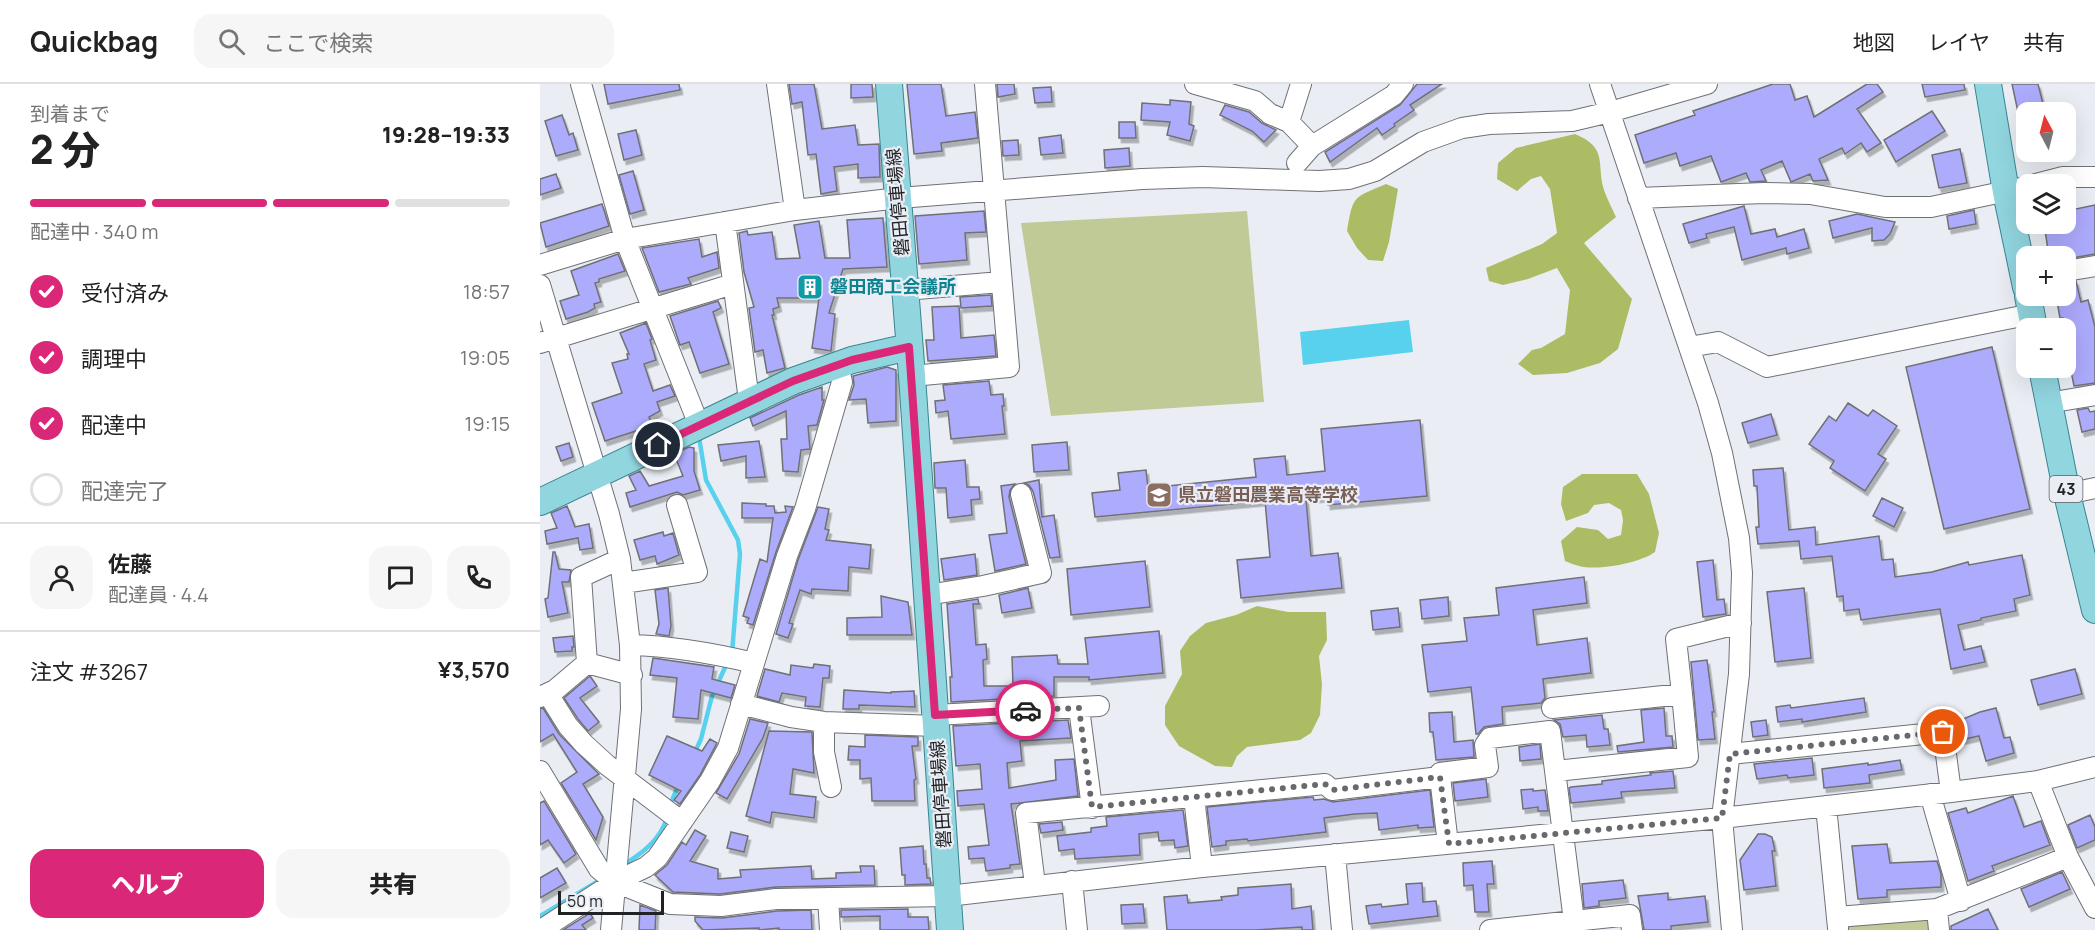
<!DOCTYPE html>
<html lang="ja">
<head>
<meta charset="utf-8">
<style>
	:root { --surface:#fff; --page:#f6f6f6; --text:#222; --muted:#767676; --line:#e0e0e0; --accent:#db2777 }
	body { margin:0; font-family:Manrope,"Noto Sans JP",sans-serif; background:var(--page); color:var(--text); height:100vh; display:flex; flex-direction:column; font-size:22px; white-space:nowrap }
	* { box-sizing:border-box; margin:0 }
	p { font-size:20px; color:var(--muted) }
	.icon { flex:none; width:33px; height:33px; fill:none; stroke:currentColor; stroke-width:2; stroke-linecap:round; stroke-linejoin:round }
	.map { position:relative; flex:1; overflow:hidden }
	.side { display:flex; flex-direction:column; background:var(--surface); width:540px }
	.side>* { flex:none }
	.needle { width:39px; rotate:353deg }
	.fabs { position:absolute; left:1476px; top:18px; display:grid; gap:12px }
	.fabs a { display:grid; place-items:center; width:60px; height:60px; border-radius:12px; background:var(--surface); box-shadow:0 6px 24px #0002; font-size:30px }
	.scale { position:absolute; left:18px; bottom:15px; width:106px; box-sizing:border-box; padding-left:6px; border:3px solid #212225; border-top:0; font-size:16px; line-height:21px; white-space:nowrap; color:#212225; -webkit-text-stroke:4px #eaeef4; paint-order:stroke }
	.pin { position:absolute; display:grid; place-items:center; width:51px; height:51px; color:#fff; margin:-26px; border:3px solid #fff; border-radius:50%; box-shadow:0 2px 6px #0007 }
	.courier { position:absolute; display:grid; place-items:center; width:60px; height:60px; margin:-30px; border:4px solid #db2777; border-radius:50%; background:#fff; color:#222; box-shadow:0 2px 8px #0007 }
	.head em { font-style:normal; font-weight:800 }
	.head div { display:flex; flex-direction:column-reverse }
	.head { display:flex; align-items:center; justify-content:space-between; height:102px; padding:0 30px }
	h1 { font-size:39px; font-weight:800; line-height:45px }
	.bar { display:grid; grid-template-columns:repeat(4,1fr); gap:9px 6px; align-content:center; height:72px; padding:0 30px }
	.bar i { height:8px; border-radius:4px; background:var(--line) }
	.bar .active { background:var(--accent) }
	.bar p { grid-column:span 4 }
	.line { display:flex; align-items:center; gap:15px; padding:0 30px; border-top:2px solid var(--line) }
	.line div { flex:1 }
	.round { display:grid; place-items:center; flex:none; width:63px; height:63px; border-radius:18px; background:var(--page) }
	ol { padding:0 30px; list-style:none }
	li { display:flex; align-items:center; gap:18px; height:66px }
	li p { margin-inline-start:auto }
	li .icon { padding:6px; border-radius:50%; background:var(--accent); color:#fff; stroke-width:4 }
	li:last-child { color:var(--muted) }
	li i { width:33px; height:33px; border:3px solid var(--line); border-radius:50% }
	.button { display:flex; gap:12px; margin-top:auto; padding:12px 30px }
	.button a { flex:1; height:69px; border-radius:18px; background:var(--accent); color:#fff; font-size:24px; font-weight:800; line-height:69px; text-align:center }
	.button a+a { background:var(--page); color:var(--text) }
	header { display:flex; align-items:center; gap:36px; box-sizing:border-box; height:84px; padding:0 30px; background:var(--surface); border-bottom:2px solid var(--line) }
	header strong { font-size:28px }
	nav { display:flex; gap:33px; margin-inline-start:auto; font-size:21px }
	.search { width:420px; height:54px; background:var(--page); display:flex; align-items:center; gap:15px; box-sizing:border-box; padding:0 21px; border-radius:18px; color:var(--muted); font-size:22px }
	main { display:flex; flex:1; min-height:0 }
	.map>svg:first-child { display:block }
	.green { fill:#bfca96 }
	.forest { fill:#acbc65 }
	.water { fill:#57d1ed }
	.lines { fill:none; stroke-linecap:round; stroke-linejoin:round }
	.stream { stroke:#57d1ed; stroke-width:4.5 }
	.building { fill:#adabfc; stroke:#707076; stroke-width:1.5; filter:url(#shadow) }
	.minor-casing { stroke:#6e7176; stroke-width:22 }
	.major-casing { stroke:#3a8490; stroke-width:28 }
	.minor { stroke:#fff; stroke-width:20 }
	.major { stroke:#91d5df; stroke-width:26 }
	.done { stroke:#67696d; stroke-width:6; stroke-dasharray:0 10.8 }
	.route { stroke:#db2777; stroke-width:8 }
	.labels { text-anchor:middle; stroke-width:4.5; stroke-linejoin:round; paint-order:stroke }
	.shield { fill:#eaeef4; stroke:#5d5f63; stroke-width:1.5 }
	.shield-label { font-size:16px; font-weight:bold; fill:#212225 }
	.street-label { font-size:18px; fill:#212225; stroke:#eaeef4 }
	.culture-label { font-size:18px; font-weight:bold; fill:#0d838f; stroke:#eaeef4; text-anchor:start }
	.education-label { font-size:18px; font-weight:bold; fill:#785e54; stroke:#eaeef4; text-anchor:start }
</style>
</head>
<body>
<header>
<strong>Quickbag</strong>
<div class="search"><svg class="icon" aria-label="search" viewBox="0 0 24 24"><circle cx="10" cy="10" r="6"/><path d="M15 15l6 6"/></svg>ここで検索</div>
<nav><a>地図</a><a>レイヤ</a><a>共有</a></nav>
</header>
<main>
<section class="side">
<div class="head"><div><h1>2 分</h1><p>到着まで</p></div><em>19:28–19:33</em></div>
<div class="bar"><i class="active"></i><i class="active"></i><i class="active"></i><i></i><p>配達中 · 340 m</p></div>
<ol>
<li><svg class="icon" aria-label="check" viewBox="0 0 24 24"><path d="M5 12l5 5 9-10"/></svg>受付済み<p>18:57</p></li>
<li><svg class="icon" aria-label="check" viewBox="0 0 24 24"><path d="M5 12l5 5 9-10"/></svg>調理中<p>19:05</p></li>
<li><svg class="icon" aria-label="check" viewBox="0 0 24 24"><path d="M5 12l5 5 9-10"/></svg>配達中<p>19:15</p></li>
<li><i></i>配達完了</li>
</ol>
<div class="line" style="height:108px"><a class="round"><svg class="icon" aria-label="person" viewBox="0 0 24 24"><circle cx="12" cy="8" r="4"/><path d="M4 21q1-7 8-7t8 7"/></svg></a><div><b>佐藤</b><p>配達員 · 4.4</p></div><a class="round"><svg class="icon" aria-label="chat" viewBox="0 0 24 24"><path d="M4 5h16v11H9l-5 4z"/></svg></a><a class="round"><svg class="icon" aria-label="phone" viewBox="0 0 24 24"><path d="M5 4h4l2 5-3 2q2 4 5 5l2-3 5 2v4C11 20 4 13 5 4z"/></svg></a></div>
<div class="line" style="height:78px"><div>注文 #3267</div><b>¥3,570</b></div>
<div class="button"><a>ヘルプ</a><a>共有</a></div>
</section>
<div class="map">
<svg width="1555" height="846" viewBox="0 0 1555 846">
	<defs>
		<filter id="shadow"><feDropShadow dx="2.5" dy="4.5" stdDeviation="0" flood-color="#0004"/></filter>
	</defs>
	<rect width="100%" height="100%" fill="#eaeef4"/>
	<!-- green -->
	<path class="green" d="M707 127 724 318 511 332 481 139Z
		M1397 825 1399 846H1298L1297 833Z"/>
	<!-- forest -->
	<path class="forest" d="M1035 50C1069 64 1056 80 1064 106 1067 115 1072 124 1076 133L1044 159 1092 215 1078 265 1060 279 1027 289 993 291 978 280 992 266 1001 264 1025 250 1030 206 1017 184 988 195 963 201 949 197 946 184 1002 160 1017 149 1010 105 1001 92 991 95 977 107 957 95 958 79 976 64Z
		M846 100 858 105 849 158 843 177 828 176 817 164 807 147C813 111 813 114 846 100Z
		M1042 390H1097L1109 410 1119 449 1115 468C1100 479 1058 487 1039 482 1035 481 1030 479 1025 477L1021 457 1037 443 1058 446 1068 455 1081 451 1083 436 1081 426 1069 419 1054 421 1048 429 1026 437 1021 420 1023 403Z
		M717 522 748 528H786L787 556 779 572 782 600 780 631 771 649 760 656 707 663 697 672 692 683 675 682 639 662 625 641V622L642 590 640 567 650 552 666 539 696 531Z"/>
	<!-- water -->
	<path class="water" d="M869 236 873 268 763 281 760 248Z"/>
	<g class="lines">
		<!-- stream -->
		<path class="stream" d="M159 353 166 396 198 456 200 470 192 569
			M154 670 161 655 172 612 188 577
			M130 721 138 702
			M82 782C101 770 121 756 127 733
			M0 832 62 795"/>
	</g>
	<!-- building -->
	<path class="building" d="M64 0H139L140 6 68 20Z
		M249 0H274L282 45 315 41 318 61 339 60 340 93 318 94V80L294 83 297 107 281 110 276 70 268 71 262 18 252 20Z
		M311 0H332L333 13 311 14Z
		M367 0H401L406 32 435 28 438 54 401 59 402 67 374 70Z
		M457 0H474L475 10 458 13Z
		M877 0H902L870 21 874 26 854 40 855 42 842 51 837 44 790 78 785 68 860 21Z
		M1233 0H1250L1255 16 1267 12 1274 33 1327 0H1337L1343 8 1317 25 1341 59 1327 68 1321 59 1305 70 1302 64 1279 75 1288 96 1273 97 1270 90 1251 98 1242 77 1221 86 1226 97 1210 98 1206 89 1181 98 1171 72 1140 82 1136 69 1104 79 1095 51 1155 31 1153 27Z
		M1382 0H1424L1425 6 1385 13Z
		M1472 0H1498L1505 28H1478Z
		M511 3 512 18 495 19 493 4Z
		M630 16 651 18 649 40 654 42 650 57 627 51 630 38 601 36 602 19 630 21Z
		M685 21 709 28 722 39 736 46 724 58 712 47 680 31Z
		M1392 27 1405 47 1356 78 1344 56Z
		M22 31 29 51 33 49 38 66 16 72 5 37Z
		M579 38H595L596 54H579Z
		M96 46 102 71 84 76 78 50Z
		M521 51 523 69 501 71 499 54Z
		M478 56 479 71 463 72 462 57Z
		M589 64 590 82 565 84 564 66Z
		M1420 65 1427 99 1399 104 1392 71Z
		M93 87 104 126 90 130 79 91Z
		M16 90 21 104 0 111V95Z
		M62 120 69 142 6 163 0 139Z
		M1555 121V170L1526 175V172H1509L1504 140H1526V127Z
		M1204 122 1211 150 1235 145 1237 153 1264 145 1269 164 1247 170 1246 164 1202 176 1194 143 1166 150 1167 154 1149 159 1143 140Z
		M1434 126 1436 140 1409 145 1407 132Z
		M444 127 446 148 425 149 427 176 379 180 375 132Z
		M1317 130 1355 138 1350 150 1344 156 1332 157V144L1293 154 1289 137Z
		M343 134 347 183 303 185 289 229 295 230 291 267 272 264 279 214H237L239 223 233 225 234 231H232L245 284 227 289 223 266 215 268 209 224 214 223 204 188 199 149 207 147 208 151 232 148 236 175 260 174 254 141 279 137 285 174H310L307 136Z
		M159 155 162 173 177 168 179 184 148 194 151 200 119 208 102 164Z
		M78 170 85 187 59 195V198L55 199 61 218 54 220 55 224 48 228 26 235 20 217 39 211 31 187Z
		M1536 197 1541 218 1548 216 1555 243V299L1534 302 1526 262 1530 261 1523 234H1520L1516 212H1526V199Z
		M451 211 452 222 421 224 420 213Z
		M178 217 181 224 173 228 189 280 160 289 149 258 140 261 130 232Z
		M419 222 421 254 454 251 456 272 388 277 386 256H394L392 223Z
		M106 239 112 255 110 256 116 276 104 280 113 307 130 301 135 312 117 318 120 327 109 333 114 346 98 353 96 347 65 357 52 319 82 309 72 279 88 275 87 270H89L80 249Z
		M1452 263 1490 425 1404 445 1366 283Z
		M347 283 356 286V337L328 339 326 315 309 316 314 301 313 292Z
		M449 297 451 311 463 310 464 322H462L465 350 411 355 408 327 396 329 395 317 405 316 403 301Z
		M282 303V316H284L277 341 268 342 270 365 261 366 258 388 243 387 241 355H247L246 327 213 342 210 334 259 311Z
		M1308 319 1328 332 1333 326 1357 342 1338 370 1346 375 1325 407 1290 384 1294 377 1269 360 1289 332 1296 337Z
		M1548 324 1550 328 1555 327V345L1542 348 1537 326Z
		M1231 330 1237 351 1208 359 1202 339Z
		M880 336 887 412 788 421 787 413 766 415 771 472 798 469 802 504 701 514 697 476 730 473 725 417 555 433 552 409 580 406 578 389 606 386 608 404 716 393 714 375 745 372 747 391 785 387 781 345Z
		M219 357 225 393 206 394V372L181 377 178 361Z
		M527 358 529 386 494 388 492 361Z
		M29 359 33 373 21 377 16 363Z
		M149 363 154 364V387L160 406 143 411 137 408 90 423 86 409 96 406 89 392 100 387 109 402 143 392 134 370Z
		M425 376 427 403H439L440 415 431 416 432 431 408 434 406 404H395L394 379Z
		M1243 384 1249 446 1275 443 1276 461 1339 452 1342 476 1353 475 1355 493 1392 488 1428 478 1429 481 1482 471 1490 511 1474 515 1476 527 1441 534V536L1418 541 1424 566 1441 562 1445 578 1411 585 1400 525 1321 536 1319 525 1304 527 1303 512 1297 513 1292 472 1261 475 1259 457 1218 460 1216 443H1219L1217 402H1214L1213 386Z
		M499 396 502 433 514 431 520 473 510 474 493 407 489 401 484 399Z
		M475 400 470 406 469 413 486 480 455 487 449 451 467 449 461 402Z
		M1342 414 1363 424 1354 443 1333 432Z
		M202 419 226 420V422H234L235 429 246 428 245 422 253 423 236 468 213 541 207 539 209 534 203 532 220 475 227 478 233 434H202Z
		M27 422 35 443 49 440 53 464 40 466 38 454 7 460 5 447 17 444 11 429Z
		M278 423 289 425 285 445 289 446 286 456 331 461 329 485 309 483 308 507 272 505 271 510 260 506 249 539 253 540 248 554 236 550 258 476Z
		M123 448 124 452 133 449 139 471 117 480 115 472 100 476 94 456Z
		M13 468H15L19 485 31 486 29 498H22L28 529 8 533 5 515 8 514Z
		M435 470 437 491 404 496 401 475Z
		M1173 476 1177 516 1184 515 1186 530 1163 533 1157 478Z
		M605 477 610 523 531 531 527 485Z
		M1044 493 1047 519 993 526 997 561 1047 554 1051 589 1003 595 1005 614 1001 619 962 623 963 640 944 643 938 650H936L931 603 888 608 882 561 927 557 924 534 959 531 956 504Z
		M128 504 131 542 129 552 116 550 119 540 115 506Z
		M488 504 492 524 462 529 459 511Z
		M1264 504 1271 574 1235 578 1227 508Z
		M341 512 368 518 372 551H307V534L342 533Z
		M908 513 909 532 882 535 880 516Z
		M438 515 439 520H433L436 561 446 560 447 575 443 576 444 602H473L472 573 517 571 518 580H548L545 554 619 547 623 589 549 596V593H514V612L411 618 410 593H412L407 520Z
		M858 524 860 543 833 546 831 527Z
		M33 552 34 563H32V567L15 568 13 554Z
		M113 574 174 583 172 595 195 601 191 614 161 606 158 635 133 633 137 594 110 591Z
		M1167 576 1174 628H1172L1175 655 1158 656 1151 578Z
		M274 580 290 582 289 594H283L280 623 265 622 266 613 242 609 239 618 217 612 225 585 250 591 251 581 273 584Z
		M1535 585 1542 610 1498 621 1491 596Z
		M50 592 57 602 40 614 59 638 48 647 38 635 24 614Z
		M304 606 351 609V608L374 607 375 623 319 621V625H303Z
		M1324 614 1326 628 1262 638V635L1238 638 1236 623 1250 621 1251 624Z
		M3 624 19 650 59 690 43 700 63 733 56 756 21 699 37 688 13 650 0 658V625Z
		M1124 624 1126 652H1132L1133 663 1078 668 1077 662 1104 658 1101 626Z
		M1456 624 1464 654 1470 653 1474 669 1446 677 1439 652 1416 657 1415 646 1411 640 1440 628Z
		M912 628 914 658 933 656 934 673 896 676 893 648H890L889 629Z
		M1062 631 1064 645H1068L1070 661 1047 663 1046 651 1023 653 1020 640 1014 636Z
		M210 635 228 639 223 654 187 715 176 709 199 670Z
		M528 636 531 654 480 657 482 677 467 679 469 704 516 696 515 676 534 675 538 712 471 720 480 780 470 781V784L446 787 444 774 429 775 428 763 449 761 444 720 418 722 417 707 442 705 440 680 416 682 413 642Z
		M1226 636 1228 651 1213 653 1211 638Z
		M229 647 272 648 274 689 253 685 250 710 276 713 274 734 232 728 230 739 206 732Z
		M325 651 378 653V662H372L376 695 374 696 375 717H332L331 694 320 695V676H308L309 662 325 663Z
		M127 652 162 667 170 655 177 659 160 691 140 720 134 716 141 707 109 691Z
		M1000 660 1001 675 980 677 979 663Z
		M1272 674 1274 691 1248 694 1247 691 1217 695 1214 680Z
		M1360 676 1362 686 1329 691 1330 699 1284 704 1282 685 1328 679V681Z
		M1133 687 1135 704 1081 708 1082 714 1031 719 1029 704 1031 703 1062 700V697L1111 691 1110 689Z
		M946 695 948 713 915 717 913 699Z
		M993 705V707L1005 706 1008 727H998V723L983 725 981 706Z
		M890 706 894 743 878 744V741L839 746 837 729 815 730 784 734 786 748 708 757 707 755 686 757V761L672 763 667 723 773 713 774 716 784 715 793 718Z
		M1473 712 1484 743 1501 737 1510 761 1452 782 1454 787 1428 797 1408 729 1426 724 1428 729Z
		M4 717 36 770 24 779 8 756 0 761V719Z
		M643 726 648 762 635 764 634 756 619 757 618 748 599 750 600 771 535 775 534 765 519 767 517 752 551 748V744L567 742 566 733Z
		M1550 731 1555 743V756L1537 764 1528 741Z
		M522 738 523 746 501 749 499 740Z
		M155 746 166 752 150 777 178 785V795L201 793 200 786 271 782 272 795 296 794V789L321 788 320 782H334L335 801 236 803 180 810 133 808 115 791 127 781 142 758 146 761Z
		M191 748 208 752 204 768 187 764Z
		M1218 750H1225L1232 753 1235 767H1232L1236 802 1204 806 1200 776Z
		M1347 760 1350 779 1397 777 1401 790V803L1347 806V813L1318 815 1312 762Z
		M383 762 384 780H386L387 794H390L391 800 365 801V791H362L360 764Z
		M952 777 954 800H947L949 828H935L933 801 924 802 923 779Z
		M17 784 26 799 0 814V794Z
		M1522 788 1530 805 1489 823 1481 805Z
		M1083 796 1086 814 1059 817V822L1044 824 1042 800Z
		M882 799 883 818 896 817 898 832 829 840 826 822 841 820 842 823 868 820 866 800Z
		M751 800 752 825 771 822 773 846H762V843L715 846H627L624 813 647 811 648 819 682 816 681 813 698 811V804Z
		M1128 809V816L1165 812 1168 838 1131 842V846H1104L1098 812Z
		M603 820 605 839 582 840 581 821Z
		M100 821 116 827 115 846H99Z
		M368 825V833H388L389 846H340V832L301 833V826Z
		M1448 825 1458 846H1411V842Z
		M271 826 272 846H239V844L219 846V844L163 846 155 837V833L182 834 237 827Z
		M50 829 53 834 42 841 46 846H23Z"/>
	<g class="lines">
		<!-- minor casing -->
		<g class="minor-casing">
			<path id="minor" d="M41 0 85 155 159 341
				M237 0 255 126
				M655 0 715 17 730 30 749 38 772 62
				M1060 0 1168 319 1182 369 1199 454 1202 489 1199 590 1182 734 1192 846
				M749 38 761 0
				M757 79 772 62 854 11 863 0
				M1496 100 1523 93H1555
				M1098 114 1224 109 1270 110 1345 123H1391L1486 103
				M185 138 209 316
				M0 181 85 155 255 126 359 114 602 95 663 93 779 97 809 95 835 87 883 58 922 44 949 40 1032 37 1070 28 1167 0
				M1526 187 1555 182
				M0 201 69 430 80 475 90 561 91 625 71 846
				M365 206 461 198
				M0 259 193 200
				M1149 263 1178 258 1227 283 1492 230
				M372 292 469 283 445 0
				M1508 319 1555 311
				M1527 410 1555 404
				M83 499 157 488 137 421
				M387 511 443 502 501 489 481 410
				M90 561C133 562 172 569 214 579
				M47 579 41 493 80 475
				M8 610 28 642 44 660 67 681 142 738
				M1142 610 1136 555 1201 539
				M0 613 15 606 47 579 92 591
				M201 620 251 633 284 638 396 642
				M539 624 552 724
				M1012 624 1142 610 1148 673 1016 687
				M395 631 559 622
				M284 638V668L291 703
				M1190 670 1403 648 1411 708
				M0 687 59 785 75 798 130 820 181 822 236 815 408 812 662 783 1182 734 1411 708 1498 697 1555 683
				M900 693V689L948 683 945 661 950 654 1010 647 1034 837
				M1498 697 1528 773 1555 824
				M1390 710 1421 817
				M654 713 662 783
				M1286 722 1298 844
				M795 770 802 846
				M532 797 537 846
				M495 801 486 729 785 700 792 706 900 693 908 760
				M288 814 290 846
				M1397 825 1399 846
				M1297 833 1397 825 1528 773
				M1 846 75 798 106 783 117 774 170 697 188 664 247 472 265 425 302 298 298 281
				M950 846 1090 831 1092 846"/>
		</g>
		<!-- major casing -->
		<g class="major-casing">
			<path id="major" d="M349 0 372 292 410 846
				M1448 0 1466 108 1486 203
				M1488 212 1494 244
				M1502 284 1527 410 1555 526
				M0 418 253 297 312 276 369 263"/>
		</g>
		<!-- minor -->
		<use href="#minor" class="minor"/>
		<!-- major -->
		<use href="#major" class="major"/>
	</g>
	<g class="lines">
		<!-- done -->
		<path class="done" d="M485 626 539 624 552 723 785 700 792 706 900 693 909 760 1182 734 1190 670 1403 648"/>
		<!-- route -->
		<path class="route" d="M118 361 253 297 312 276 369 263 395 631 485 626"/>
	</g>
	<!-- icons -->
	<defs>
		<g id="building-square" transform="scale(1.35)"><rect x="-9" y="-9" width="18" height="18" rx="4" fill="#0f9aa8" stroke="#eaeef4"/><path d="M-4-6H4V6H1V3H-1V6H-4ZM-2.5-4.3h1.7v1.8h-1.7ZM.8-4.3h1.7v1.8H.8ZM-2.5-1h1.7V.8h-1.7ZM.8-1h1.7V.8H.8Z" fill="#fff"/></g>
		<g id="school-square" transform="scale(1.35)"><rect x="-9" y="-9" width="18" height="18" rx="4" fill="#8d6e63" stroke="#eaeef4"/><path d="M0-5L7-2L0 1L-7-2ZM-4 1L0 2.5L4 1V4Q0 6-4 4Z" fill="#fff"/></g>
	</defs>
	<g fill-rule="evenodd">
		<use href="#building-square" x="270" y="203"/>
		<use href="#school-square" x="619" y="411"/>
	</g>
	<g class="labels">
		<!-- shield labels -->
		<rect class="shield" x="1509.5" y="392" width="33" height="26" rx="4.5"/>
		<g class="shield-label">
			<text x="1526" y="411">43</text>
		</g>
		<!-- street labels -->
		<g class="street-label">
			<text transform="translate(358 118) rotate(-95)" y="6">磐田停車場線</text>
			<text transform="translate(401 710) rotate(-94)" y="6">磐田停車場線</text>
		</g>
		<!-- culture labels -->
		<g class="culture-label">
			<text x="290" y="209">磐田商工会議所</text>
		</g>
		<!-- education labels -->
		<g class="education-label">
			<text x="638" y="417">県立磐田農業高等学校</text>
		</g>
	</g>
</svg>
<div class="fabs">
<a><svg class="needle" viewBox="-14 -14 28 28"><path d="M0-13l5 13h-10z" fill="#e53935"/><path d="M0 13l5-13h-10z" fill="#767676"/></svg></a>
<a><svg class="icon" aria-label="layers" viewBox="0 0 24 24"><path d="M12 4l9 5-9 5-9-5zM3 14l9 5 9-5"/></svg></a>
<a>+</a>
<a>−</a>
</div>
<div class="scale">50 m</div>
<div class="pin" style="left:1403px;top:648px;background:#ea580c"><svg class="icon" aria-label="bag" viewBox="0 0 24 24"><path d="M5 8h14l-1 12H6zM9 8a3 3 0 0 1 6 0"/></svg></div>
<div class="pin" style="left:118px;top:361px;background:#1f2937"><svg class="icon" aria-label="home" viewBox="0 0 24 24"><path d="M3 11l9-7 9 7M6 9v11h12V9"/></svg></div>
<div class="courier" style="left:485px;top:626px"><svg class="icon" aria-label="car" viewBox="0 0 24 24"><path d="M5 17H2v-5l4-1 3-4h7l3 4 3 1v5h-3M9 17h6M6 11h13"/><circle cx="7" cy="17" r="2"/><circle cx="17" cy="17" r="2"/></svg></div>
</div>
</main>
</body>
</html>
